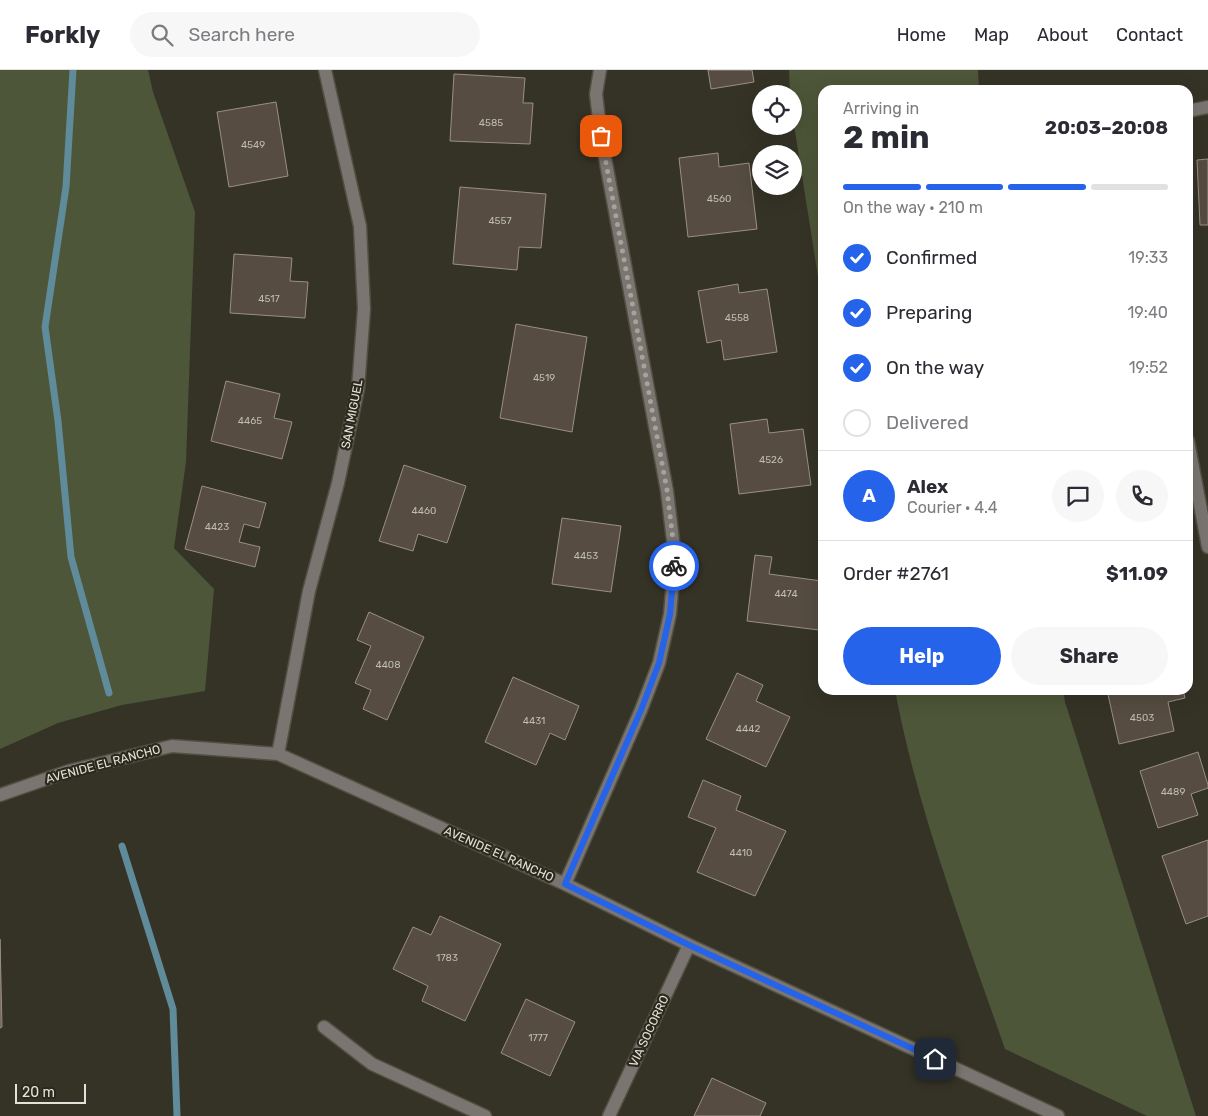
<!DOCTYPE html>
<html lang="en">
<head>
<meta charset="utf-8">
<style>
	:root { --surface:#fff; --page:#f7f7f7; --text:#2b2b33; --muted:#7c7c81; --line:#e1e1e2; --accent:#2563eb }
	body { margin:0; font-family:Rubik,sans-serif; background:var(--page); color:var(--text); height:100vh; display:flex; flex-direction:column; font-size:19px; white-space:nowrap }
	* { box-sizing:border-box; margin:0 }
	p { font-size:16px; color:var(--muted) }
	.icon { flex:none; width:28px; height:28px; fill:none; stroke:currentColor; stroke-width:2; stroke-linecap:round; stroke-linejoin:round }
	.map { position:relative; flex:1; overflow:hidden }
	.panel { position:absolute; left:818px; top:15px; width:375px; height:610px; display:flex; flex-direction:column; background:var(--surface); border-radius:15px; box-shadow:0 5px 20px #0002 }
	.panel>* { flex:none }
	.tools { position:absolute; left:752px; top:15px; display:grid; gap:10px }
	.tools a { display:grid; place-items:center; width:50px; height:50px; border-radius:50%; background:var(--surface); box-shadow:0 5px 20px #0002; font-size:25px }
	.scale { position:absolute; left:15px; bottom:12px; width:71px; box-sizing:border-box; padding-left:5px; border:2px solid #e3e1d9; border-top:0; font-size:14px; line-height:18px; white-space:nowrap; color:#e3e1d9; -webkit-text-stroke:4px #2b291c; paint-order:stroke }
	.pin { position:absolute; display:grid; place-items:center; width:42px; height:42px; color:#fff; margin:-21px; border-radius:10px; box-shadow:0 2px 8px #0006 }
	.courier { position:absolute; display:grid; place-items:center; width:50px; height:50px; margin:-25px; border:4px solid #2563eb; border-radius:50%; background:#fff; color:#222; box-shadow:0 1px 6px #0007 }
	.summary em { font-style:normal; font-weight:700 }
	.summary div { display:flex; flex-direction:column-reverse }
	.summary { display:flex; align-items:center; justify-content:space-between; height:85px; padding:0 25px }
	h1 { font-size:32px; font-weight:700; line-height:38px }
	.bar { display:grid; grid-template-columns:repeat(4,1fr); gap:8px 5px; align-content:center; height:60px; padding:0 25px }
	.bar i { height:6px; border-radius:4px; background:var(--line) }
	.bar .on { background:var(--accent) }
	.bar p { grid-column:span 4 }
	.line { display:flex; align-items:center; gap:12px; padding:0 25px; border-top:1px solid var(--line) }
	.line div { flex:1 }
	.round { display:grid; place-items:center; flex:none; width:52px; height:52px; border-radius:26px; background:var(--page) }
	ol { padding:0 25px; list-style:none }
	li { display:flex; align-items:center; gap:15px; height:55px }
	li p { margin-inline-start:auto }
	li .icon { padding:5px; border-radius:50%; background:var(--accent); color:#fff; stroke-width:4 }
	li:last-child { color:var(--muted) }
	li i { width:28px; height:28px; border:2px solid var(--line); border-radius:50% }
	.button { display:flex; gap:10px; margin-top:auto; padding:10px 25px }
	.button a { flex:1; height:58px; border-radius:30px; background:var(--accent); color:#fff; font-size:20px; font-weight:700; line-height:58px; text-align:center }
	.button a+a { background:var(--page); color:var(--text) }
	header { display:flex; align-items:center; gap:30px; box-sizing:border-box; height:70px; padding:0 25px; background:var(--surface); border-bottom:1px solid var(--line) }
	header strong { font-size:24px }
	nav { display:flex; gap:28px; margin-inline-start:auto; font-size:18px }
	.search { width:350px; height:45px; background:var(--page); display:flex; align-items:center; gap:12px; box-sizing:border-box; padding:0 18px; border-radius:28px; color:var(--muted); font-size:19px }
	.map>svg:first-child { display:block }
	.grass { fill:#4d5638 }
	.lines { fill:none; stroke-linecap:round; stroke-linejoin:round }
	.stream { stroke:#5f8b9b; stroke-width:7 }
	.building { fill:#564c41; stroke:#9a8f83 }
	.minor-casing { stroke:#514f43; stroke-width:15 }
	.minor { stroke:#7a7570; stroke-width:12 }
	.done { stroke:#a6a49a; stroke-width:5; stroke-dasharray:0 9 }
	.route { stroke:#2563eb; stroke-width:6 }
	.labels { text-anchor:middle; stroke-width:4.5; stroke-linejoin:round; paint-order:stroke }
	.number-label { font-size:10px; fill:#c0bcb3 }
	.street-label { font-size:12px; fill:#e3e1d9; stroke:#2b291c }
</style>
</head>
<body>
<header>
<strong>Forkly</strong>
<div class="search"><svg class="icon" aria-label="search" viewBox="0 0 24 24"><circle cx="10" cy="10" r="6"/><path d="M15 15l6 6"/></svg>Search here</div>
<nav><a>Home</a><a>Map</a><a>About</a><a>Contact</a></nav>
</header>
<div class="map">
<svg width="1208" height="1046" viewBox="0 0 1208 1046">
	<rect width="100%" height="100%" fill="#353326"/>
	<!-- grass -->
	<path class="grass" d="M0 0H148L153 22 195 142 186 392 174 478 214 519 205 621 122 635 58 653 0 679Z
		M789 0H978L979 20H822V232L794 55V24H790Z
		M895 620H1063L1065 632 1196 1046H1147L1005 979C964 861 918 743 895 620Z"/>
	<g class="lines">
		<!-- stream -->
		<path class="stream" d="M73 0 66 117 45 257 58 351 71 487 109 623
			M122 776 173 939 177 1046"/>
	</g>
	<!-- building -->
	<path class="building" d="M708 0H752L754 12 711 19Z
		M454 4 525 8 523 33H533L530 74 450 71Z
		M276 32 288 106 229 117 217 42Z
		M718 83 719 97 749 93 757 159 688 167 679 88Z
		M1208 89V155H1200L1197 90Z
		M460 117 546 124 541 178 519 177 517 200 453 194Z
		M234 184 292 188 290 211 308 212 305 248 230 243Z
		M738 214 739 223 767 219 777 282 724 290 721 270 707 273 698 221Z
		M516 254 587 267 572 362 500 348Z
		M226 311 280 324 274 348 292 352 282 389 211 371Z
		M767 349 769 363 803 359 811 415 739 424 730 354Z
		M404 395 466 416 447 473 418 464 413 481 379 471Z
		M202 416 266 433 259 458 244 454 239 472 260 477 255 497 185 479Z
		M562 448 621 456 611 522 552 514Z
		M755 485 772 487 769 504 822 511V535L819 560 747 551Z
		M369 542 424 567 387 650 363 639 371 620 355 613 371 576 357 570Z
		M737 603 763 615 756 631 790 647 766 697 706 669Z
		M513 607 579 636 565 670 550 663 536 695 485 672Z
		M1107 620H1183L1185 628 1168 632 1174 661 1119 674Z
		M1198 682 1208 715V718L1191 724 1198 745 1158 758 1140 701Z
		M703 710 741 726 736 740 786 761 755 826 697 802 716 758 688 747Z
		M1208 770V846L1186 854 1162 786Z
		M440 846 501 874 465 951 422 931 428 916 393 899 413 857 431 865Z
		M0 869 2 957 0 958Z
		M526 929 575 952 550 1006 501 983Z
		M712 1008 766 1033 760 1046H694Z"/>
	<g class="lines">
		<!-- minor casing -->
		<g class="minor-casing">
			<path id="minor" d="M1188 41 1208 37
				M1188 371 1208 477
				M278 684 309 521 338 413 358 319 364 239 360 156 325 0
				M0 725 69 701 172 676 278 684 565 814 689 875 1058 1046
				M565 814 641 640 659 593 670 544 675 487 667 421 601 66 596 24 600 0
				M324 957 372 994 485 1046
				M609 1046 689 875"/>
		</g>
		<!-- minor -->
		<use href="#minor" class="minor"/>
	</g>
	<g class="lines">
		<!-- done -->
		<path class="done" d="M601 66 667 420 675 487 674 496"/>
		<!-- route -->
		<path class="route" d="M674 496 670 544 659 593 641 640 565 814 689 875 935 989"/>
	</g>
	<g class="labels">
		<!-- number labels -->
		<g class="number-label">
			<text x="491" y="56">4585</text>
			<text x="253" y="78">4549</text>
			<text x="719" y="132">4560</text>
			<text x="500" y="154">4557</text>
			<text x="269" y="232">4517</text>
			<text x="737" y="251">4558</text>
			<text x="544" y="311">4519</text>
			<text x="250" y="354">4465</text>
			<text x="771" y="393">4526</text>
			<text x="424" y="444">4460</text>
			<text x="217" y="460">4423</text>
			<text x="586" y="489">4453</text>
			<text x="786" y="527">4474</text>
			<text x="388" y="598">4408</text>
			<text x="1142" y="651">4503</text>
			<text x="534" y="654">4431</text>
			<text x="748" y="662">4442</text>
			<text x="1173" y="725">4489</text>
			<text x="741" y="786">4410</text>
			<text x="447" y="891">1783</text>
			<text x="538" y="971">1777</text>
		</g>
		<!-- street labels -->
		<g class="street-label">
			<text transform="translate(352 344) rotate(-79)" y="4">SAN MIGUEL</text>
			<text transform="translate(103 694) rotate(-15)" y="4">AVENIDE EL RANCHO</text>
			<text transform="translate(499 784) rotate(24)" y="4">AVENIDE EL RANCHO</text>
			<text transform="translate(649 961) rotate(-65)" y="4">VIA SOCORRO</text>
		</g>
	</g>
</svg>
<div class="tools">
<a><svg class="icon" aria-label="locate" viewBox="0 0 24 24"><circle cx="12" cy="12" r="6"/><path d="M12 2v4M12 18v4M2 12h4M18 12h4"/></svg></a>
<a><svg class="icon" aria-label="layers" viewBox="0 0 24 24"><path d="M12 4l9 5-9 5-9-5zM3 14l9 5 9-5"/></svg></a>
</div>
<div class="scale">20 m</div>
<div class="pin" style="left:601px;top:66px;background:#ea580c"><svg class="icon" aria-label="bag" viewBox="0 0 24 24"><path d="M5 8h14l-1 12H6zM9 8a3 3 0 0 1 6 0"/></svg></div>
<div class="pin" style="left:935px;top:989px;background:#1f2937"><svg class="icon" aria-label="home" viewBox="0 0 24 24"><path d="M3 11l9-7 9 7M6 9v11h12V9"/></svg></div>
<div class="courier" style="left:674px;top:496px"><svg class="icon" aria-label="bike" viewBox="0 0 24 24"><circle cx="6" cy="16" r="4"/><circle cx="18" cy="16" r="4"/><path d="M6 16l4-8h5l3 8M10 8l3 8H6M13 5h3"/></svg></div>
<section class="panel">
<div class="summary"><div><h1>2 min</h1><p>Arriving in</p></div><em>20:03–20:08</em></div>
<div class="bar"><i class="on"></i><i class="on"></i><i class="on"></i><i></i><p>On the way · 210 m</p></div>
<ol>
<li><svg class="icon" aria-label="check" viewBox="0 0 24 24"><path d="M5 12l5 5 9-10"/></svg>Confirmed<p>19:33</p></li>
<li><svg class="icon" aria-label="check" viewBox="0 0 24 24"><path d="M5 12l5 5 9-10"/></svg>Preparing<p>19:40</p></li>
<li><svg class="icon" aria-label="check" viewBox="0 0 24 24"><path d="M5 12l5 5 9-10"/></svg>On the way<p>19:52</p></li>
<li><i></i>Delivered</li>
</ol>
<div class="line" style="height:90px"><b class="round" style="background:var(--accent);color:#fff">A</b><div><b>Alex</b><p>Courier · 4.4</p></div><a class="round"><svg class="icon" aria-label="chat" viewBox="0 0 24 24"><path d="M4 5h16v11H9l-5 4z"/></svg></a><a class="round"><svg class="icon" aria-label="phone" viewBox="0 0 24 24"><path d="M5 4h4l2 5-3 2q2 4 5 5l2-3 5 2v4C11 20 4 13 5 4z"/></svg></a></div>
<div class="line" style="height:65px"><div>Order #2761</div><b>$11.09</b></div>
<div class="button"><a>Help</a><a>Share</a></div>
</section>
</div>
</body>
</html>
